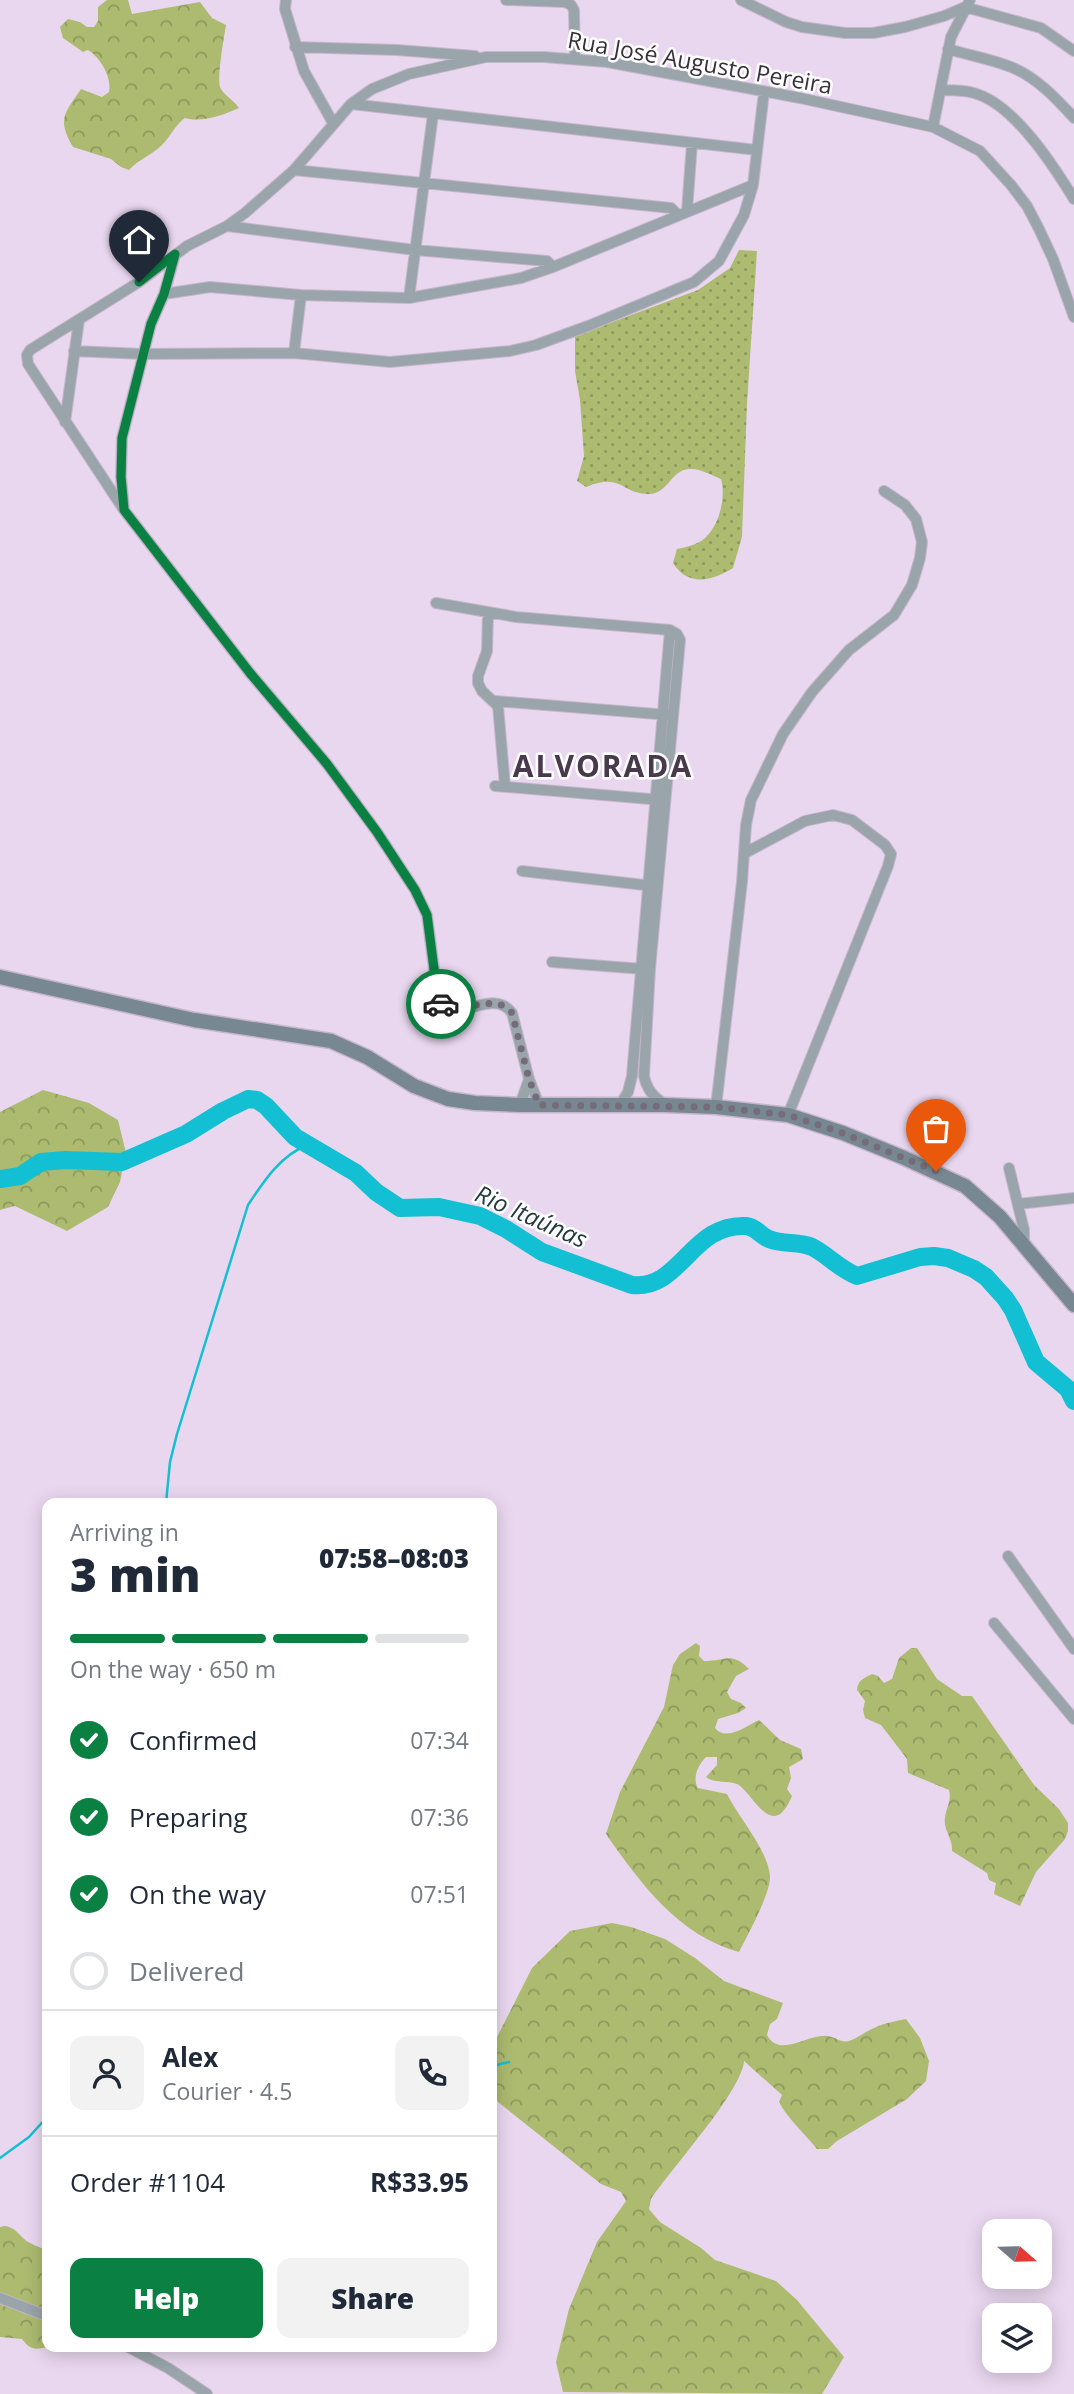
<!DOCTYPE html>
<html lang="en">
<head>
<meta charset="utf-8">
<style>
	:root { --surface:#fff; --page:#f2f2f3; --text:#1f2937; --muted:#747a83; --line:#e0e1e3; --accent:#0b8043 }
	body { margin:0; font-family:"Open Sans",sans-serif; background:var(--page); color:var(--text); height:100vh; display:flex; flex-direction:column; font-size:26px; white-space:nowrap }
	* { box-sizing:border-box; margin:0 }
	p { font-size:23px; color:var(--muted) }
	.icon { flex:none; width:38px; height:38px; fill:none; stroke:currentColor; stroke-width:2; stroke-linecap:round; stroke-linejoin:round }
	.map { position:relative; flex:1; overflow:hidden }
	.details { position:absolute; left:42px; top:1498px; width:455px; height:854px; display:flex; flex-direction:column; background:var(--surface); border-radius:14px; box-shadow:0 4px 18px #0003 }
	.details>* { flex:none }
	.needle { width:46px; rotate:110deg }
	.tools { position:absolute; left:982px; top:2219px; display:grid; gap:14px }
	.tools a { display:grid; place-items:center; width:70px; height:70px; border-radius:14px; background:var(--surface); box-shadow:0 4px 18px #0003; font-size:35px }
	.pin { position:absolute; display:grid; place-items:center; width:60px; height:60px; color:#fff; margin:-72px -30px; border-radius:50% 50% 50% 0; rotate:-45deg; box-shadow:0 0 7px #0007 }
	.pin .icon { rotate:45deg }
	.courier { position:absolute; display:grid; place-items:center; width:70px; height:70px; margin:-35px; border:5px solid #0b8043; border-radius:50%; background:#fff; color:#222; box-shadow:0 2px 9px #0007 }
	.overview em { font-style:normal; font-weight:800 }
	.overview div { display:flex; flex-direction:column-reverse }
	.overview { display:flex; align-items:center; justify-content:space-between; height:119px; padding:0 28px }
	h1 { font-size:46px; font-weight:800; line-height:52px }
	.bar { display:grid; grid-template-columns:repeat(4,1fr); gap:10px 7px; align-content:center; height:84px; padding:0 28px }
	.bar i { height:9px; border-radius:5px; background:var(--line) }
	.bar .selected { background:var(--accent) }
	.bar p { grid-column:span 4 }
	.line { display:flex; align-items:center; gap:18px; padding:0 28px; border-top:2px solid var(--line) }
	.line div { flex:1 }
	.round { display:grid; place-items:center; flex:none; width:74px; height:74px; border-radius:14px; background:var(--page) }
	ol { padding:0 28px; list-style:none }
	li { display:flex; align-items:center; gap:21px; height:77px }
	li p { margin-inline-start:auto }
	li .icon { padding:7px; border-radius:50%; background:var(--accent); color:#fff; stroke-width:4 }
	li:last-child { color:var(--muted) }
	li i { width:38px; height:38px; border:4px solid var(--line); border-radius:50% }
	.cta { display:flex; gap:14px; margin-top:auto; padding:14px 28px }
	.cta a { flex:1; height:80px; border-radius:14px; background:var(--accent); color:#fff; font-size:28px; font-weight:800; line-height:80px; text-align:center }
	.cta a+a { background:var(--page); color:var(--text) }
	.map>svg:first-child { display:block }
	.grass { fill:url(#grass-dots) }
	.forest { fill:url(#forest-crowns) }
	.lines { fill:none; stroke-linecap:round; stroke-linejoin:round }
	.stream { stroke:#13bfd3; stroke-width:2.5 }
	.river { stroke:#13bfd3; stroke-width:18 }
	.street-casing { stroke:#c6b6cb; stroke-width:12 }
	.secondary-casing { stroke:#c6b6cb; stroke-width:17 }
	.street { stroke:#99a5ab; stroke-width:10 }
	.secondary { stroke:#778892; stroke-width:14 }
	.done { stroke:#766b79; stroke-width:7; stroke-dasharray:0 12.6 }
	.route { stroke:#0b8043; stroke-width:9 }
	.labels { text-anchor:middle; stroke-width:5; stroke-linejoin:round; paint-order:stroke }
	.street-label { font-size:23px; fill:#38313a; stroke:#fff }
	.water-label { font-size:24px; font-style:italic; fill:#233b3f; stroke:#fff }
	.district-label { font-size:30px; font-weight:bold; letter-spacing:2px; fill:#48394c; stroke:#fff }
</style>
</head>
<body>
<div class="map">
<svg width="1074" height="2394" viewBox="0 0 1074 2394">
	<defs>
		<pattern id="grass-dots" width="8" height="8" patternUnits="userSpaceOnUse" patternTransform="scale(1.75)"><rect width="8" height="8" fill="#acbb70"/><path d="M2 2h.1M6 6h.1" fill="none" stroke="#8d995d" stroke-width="1.8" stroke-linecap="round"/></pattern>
		<pattern id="forest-crowns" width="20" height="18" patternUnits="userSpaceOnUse" patternTransform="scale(1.75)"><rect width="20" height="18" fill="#acbb70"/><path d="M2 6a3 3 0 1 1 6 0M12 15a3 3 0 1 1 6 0" fill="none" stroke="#8d995d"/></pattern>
	</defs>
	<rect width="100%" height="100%" fill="#e9d7ef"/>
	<!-- grass -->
	<path class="grass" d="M739 250 757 251 747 404 742 537 733 568C712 581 688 587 673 563L677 549C688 547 700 544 707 536 720 523 726 496 721 479 711 475 700 468 689 469 671 470 668 494 649 494 620 494 623 472 586 487L577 481 584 456 580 400 575 371V336L698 290 730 268Z"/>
	<!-- forest -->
	<path class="forest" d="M107 0H128L132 14 200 2 212 18 226 25C224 37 217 77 220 87 223 95 234 100 239 108 224 115 202 123 185 118 175 125 171 136 162 145 152 155 139 159 129 170L121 167 111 159 73 147C57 119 64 114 81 89L102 97 109 92C112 78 101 58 88 50L83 52 63 38 60 27 68 19 80 22 87 27H94L98 21V7Z
		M43 1090 89 1103 118 1120 126 1153 120 1182 108 1207 67 1231 15 1206 0 1210V1112Z
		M696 1643 700 1646 699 1656 704 1661C726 1661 731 1651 749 1669L736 1676 727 1692 731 1699 741 1703 746 1708 738 1713 718 1719 715 1728C726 1742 746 1726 759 1720L780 1740 801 1749 803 1759 789 1767 791 1778 787 1789 792 1796C772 1844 753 1792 737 1784 727 1780 715 1784 706 1777L717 1765V1757H706C698 1765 692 1778 698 1788L727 1794C739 1818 768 1850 770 1876 771 1893 747 1936 739 1952 679 1936 640 1883 606 1834L620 1792 664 1707 673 1665 680 1654Z
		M911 1648H917L937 1679 962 1696H972L1034 1785 1059 1809 1068 1823V1831L1065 1839 1036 1872 1020 1906 994 1894 996 1883 989 1880 987 1873 952 1851C953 1838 943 1830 945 1818 946 1807 952 1802 949 1790L908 1773 907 1759 904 1755 881 1725 865 1718 863 1710 865 1701 857 1690C858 1680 864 1678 872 1674L878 1676 884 1683 892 1679 899 1658Z
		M612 1923 631 1927 665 1939 695 1958 724 1981 783 2003 777 2019 770 2024 767 2035C780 2059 808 2033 828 2036 835 2037 841 2043 849 2041 858 2038 866 2031 874 2028 884 2023 896 2021 906 2019L920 2038 929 2061 926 2081 907 2099 837 2141 828 2149H817C805 2134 788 2119 779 2102L782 2095 744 2061C742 2091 671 2169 651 2199L649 2209 660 2222 701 2248 715 2260 776 2281 797 2300 844 2357 822 2394 563 2392 556 2362 569 2309 597 2242 626 2201 621 2192 601 2184 498 2102 492 2094V2047L532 1968 570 1931Z
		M5 2226C18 2228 20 2238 30 2243 37 2247 42 2247 47 2252V2347C35 2350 30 2350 22 2339L0 2337V2227Z"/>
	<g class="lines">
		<!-- stream -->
		<path class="stream" d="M166 1503 170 1462 177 1434 248 1205C264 1181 280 1156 307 1145
			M492 2066 509 2062
			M0 2158 29 2137 47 2117"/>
		<!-- river -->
		<path class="river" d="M0 1179 20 1176 41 1162 65 1160 122 1162 186 1134 223 1111 248 1099 257 1100 266 1106 295 1137 356 1173 376 1192 400 1208 439 1207 480 1216 506 1229 542 1252 632 1285C681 1290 691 1223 746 1226 756 1227 761 1236 769 1239 783 1245 799 1241 812 1247 828 1255 838 1268 857 1276L920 1257 934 1256 948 1258 974 1269 986 1277 1005 1298 1013 1310 1036 1362 1068 1389 1074 1401"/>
		<!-- street casing -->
		<g class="street-casing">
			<path id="street" d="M286 0 285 9 304 71 333 123
				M506 0 565 2 571 5 574 10 575 58
				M741 0 786 22 802 27 845 33H873L905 27 944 16 965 7 1041 28 1074 51
				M295 47 397 50 475 56
				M948 49C968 55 991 59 1011 67 1036 77 1056 98 1074 118
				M941 90C952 90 964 90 974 93 1014 104 1053 165 1074 199
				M351 104 757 150
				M933 127 951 37 970 0
				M294 170 671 208 678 215
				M687 211 692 143
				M227 226 415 250 547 261 553 267
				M164 294 210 287 301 295 409 298 521 278 553 267 753 185
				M409 298 433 114
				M74 351 143 354 294 353 390 362 510 351 536 345 588 326 694 282 719 261 744 215 753 185 764 92
				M294 353 301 295
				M65 422 79 320
				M124 508 121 477 122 438 151 324 164 294 175 255
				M436 603 516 617 670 630
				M488 613 487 651 478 676V683L482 691 498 706 505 786
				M495 701 669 715
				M495 786 662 800
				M745 853 805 821 833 815 852 820 885 845 891 854 888 866 788 1115
				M522 871 653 886
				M552 962 643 969
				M520 1105 529 1079
				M539 1105 529 1079 512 1013C492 986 457 1027 438 1000L427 915 415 890 377 832 327 764 250 673 124 510 28 364 27 355 30 350 139 282 187 246 227 226 245 213 294 170 351 104 372 89 409 74 486 57H544L607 62 800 98 933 127 980 151 1011 185 1027 206 1039 229 1053 259 1074 317
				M620 1105 628 1092 632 1076 670 630 677 634 680 640 650 969 644 1076C647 1090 653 1096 664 1104
				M716 1107 742 882 746 825 751 800 783 734 812 692 849 650 894 615 912 585 920 558 922 542 916 519 905 505 884 491
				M1009 1168 1024 1230V1246
				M1018 1204 1074 1198
				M1008 1556 1074 1649
				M994 1623 1074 1719
				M0 2298 47 2316
				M128 2347 168 2368 207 2394"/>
		</g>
		<!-- secondary casing -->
		<g class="secondary-casing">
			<path id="secondary" d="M0 977 194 1020 331 1041 367 1057 414 1086 448 1099 475 1103 520 1105H665L716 1107 788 1115 843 1133 902 1157 965 1186 1000 1217 1074 1305"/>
		</g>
		<!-- street -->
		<use href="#street" class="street"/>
		<!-- secondary -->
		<use href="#secondary" class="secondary"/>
	</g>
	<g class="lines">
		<!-- done -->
		<path class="done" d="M441 1004 449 1010C469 1009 498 994 512 1013L529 1079 539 1105 716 1107 788 1115 843 1133 936 1171"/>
		<!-- route -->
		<path class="route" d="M139 282 175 254 164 294 151 324 122 438 121 477 124 510 250 673 327 764 377 832 415 890 427 915 438 1000 441 1004"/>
	</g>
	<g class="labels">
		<!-- street labels -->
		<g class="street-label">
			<text transform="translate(700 63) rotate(10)" y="8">Rua José Augusto Pereira</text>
		</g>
		<!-- water labels -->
		<g class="water-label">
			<text transform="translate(531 1217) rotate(24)" y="8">Rio Itaúnas</text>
		</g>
		<!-- district labels -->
		<g class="district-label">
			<text x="603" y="777">ALVORADA</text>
		</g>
	</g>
</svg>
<div class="tools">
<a><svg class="needle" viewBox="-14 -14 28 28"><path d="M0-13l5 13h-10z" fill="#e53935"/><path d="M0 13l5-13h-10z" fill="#747a83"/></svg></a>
<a><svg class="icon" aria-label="layers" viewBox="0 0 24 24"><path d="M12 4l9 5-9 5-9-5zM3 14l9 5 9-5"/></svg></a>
</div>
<div class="pin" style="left:936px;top:1171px;background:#ea580c"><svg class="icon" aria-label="bag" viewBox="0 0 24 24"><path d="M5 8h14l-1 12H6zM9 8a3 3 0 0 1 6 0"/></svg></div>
<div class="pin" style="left:139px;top:282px;background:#1f2937"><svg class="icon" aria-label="home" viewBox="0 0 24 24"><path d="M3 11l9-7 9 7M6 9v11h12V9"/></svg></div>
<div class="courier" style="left:441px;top:1004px"><svg class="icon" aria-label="car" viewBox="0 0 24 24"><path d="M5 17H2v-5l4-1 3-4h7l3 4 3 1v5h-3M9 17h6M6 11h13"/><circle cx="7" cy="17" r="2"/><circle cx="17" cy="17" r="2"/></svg></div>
<section class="details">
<div class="overview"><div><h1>3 min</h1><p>Arriving in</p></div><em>07:58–08:03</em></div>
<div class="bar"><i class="selected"></i><i class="selected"></i><i class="selected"></i><i></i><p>On the way · 650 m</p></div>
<ol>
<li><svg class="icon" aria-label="check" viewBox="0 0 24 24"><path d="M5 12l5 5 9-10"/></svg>Confirmed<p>07:34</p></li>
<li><svg class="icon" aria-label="check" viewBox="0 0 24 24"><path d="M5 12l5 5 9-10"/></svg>Preparing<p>07:36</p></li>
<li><svg class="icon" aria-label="check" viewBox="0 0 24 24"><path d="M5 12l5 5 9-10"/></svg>On the way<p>07:51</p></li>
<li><i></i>Delivered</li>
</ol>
<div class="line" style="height:126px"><a class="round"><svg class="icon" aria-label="person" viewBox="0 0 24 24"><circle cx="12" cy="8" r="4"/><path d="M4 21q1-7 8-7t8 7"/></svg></a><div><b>Alex</b><p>Courier · 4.5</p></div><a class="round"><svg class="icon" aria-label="phone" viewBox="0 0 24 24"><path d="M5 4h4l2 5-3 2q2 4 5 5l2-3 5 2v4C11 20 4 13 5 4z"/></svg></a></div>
<div class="line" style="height:91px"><div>Order #1104</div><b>R$33.95</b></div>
<div class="cta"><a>Help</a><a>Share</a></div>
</section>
</div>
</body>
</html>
